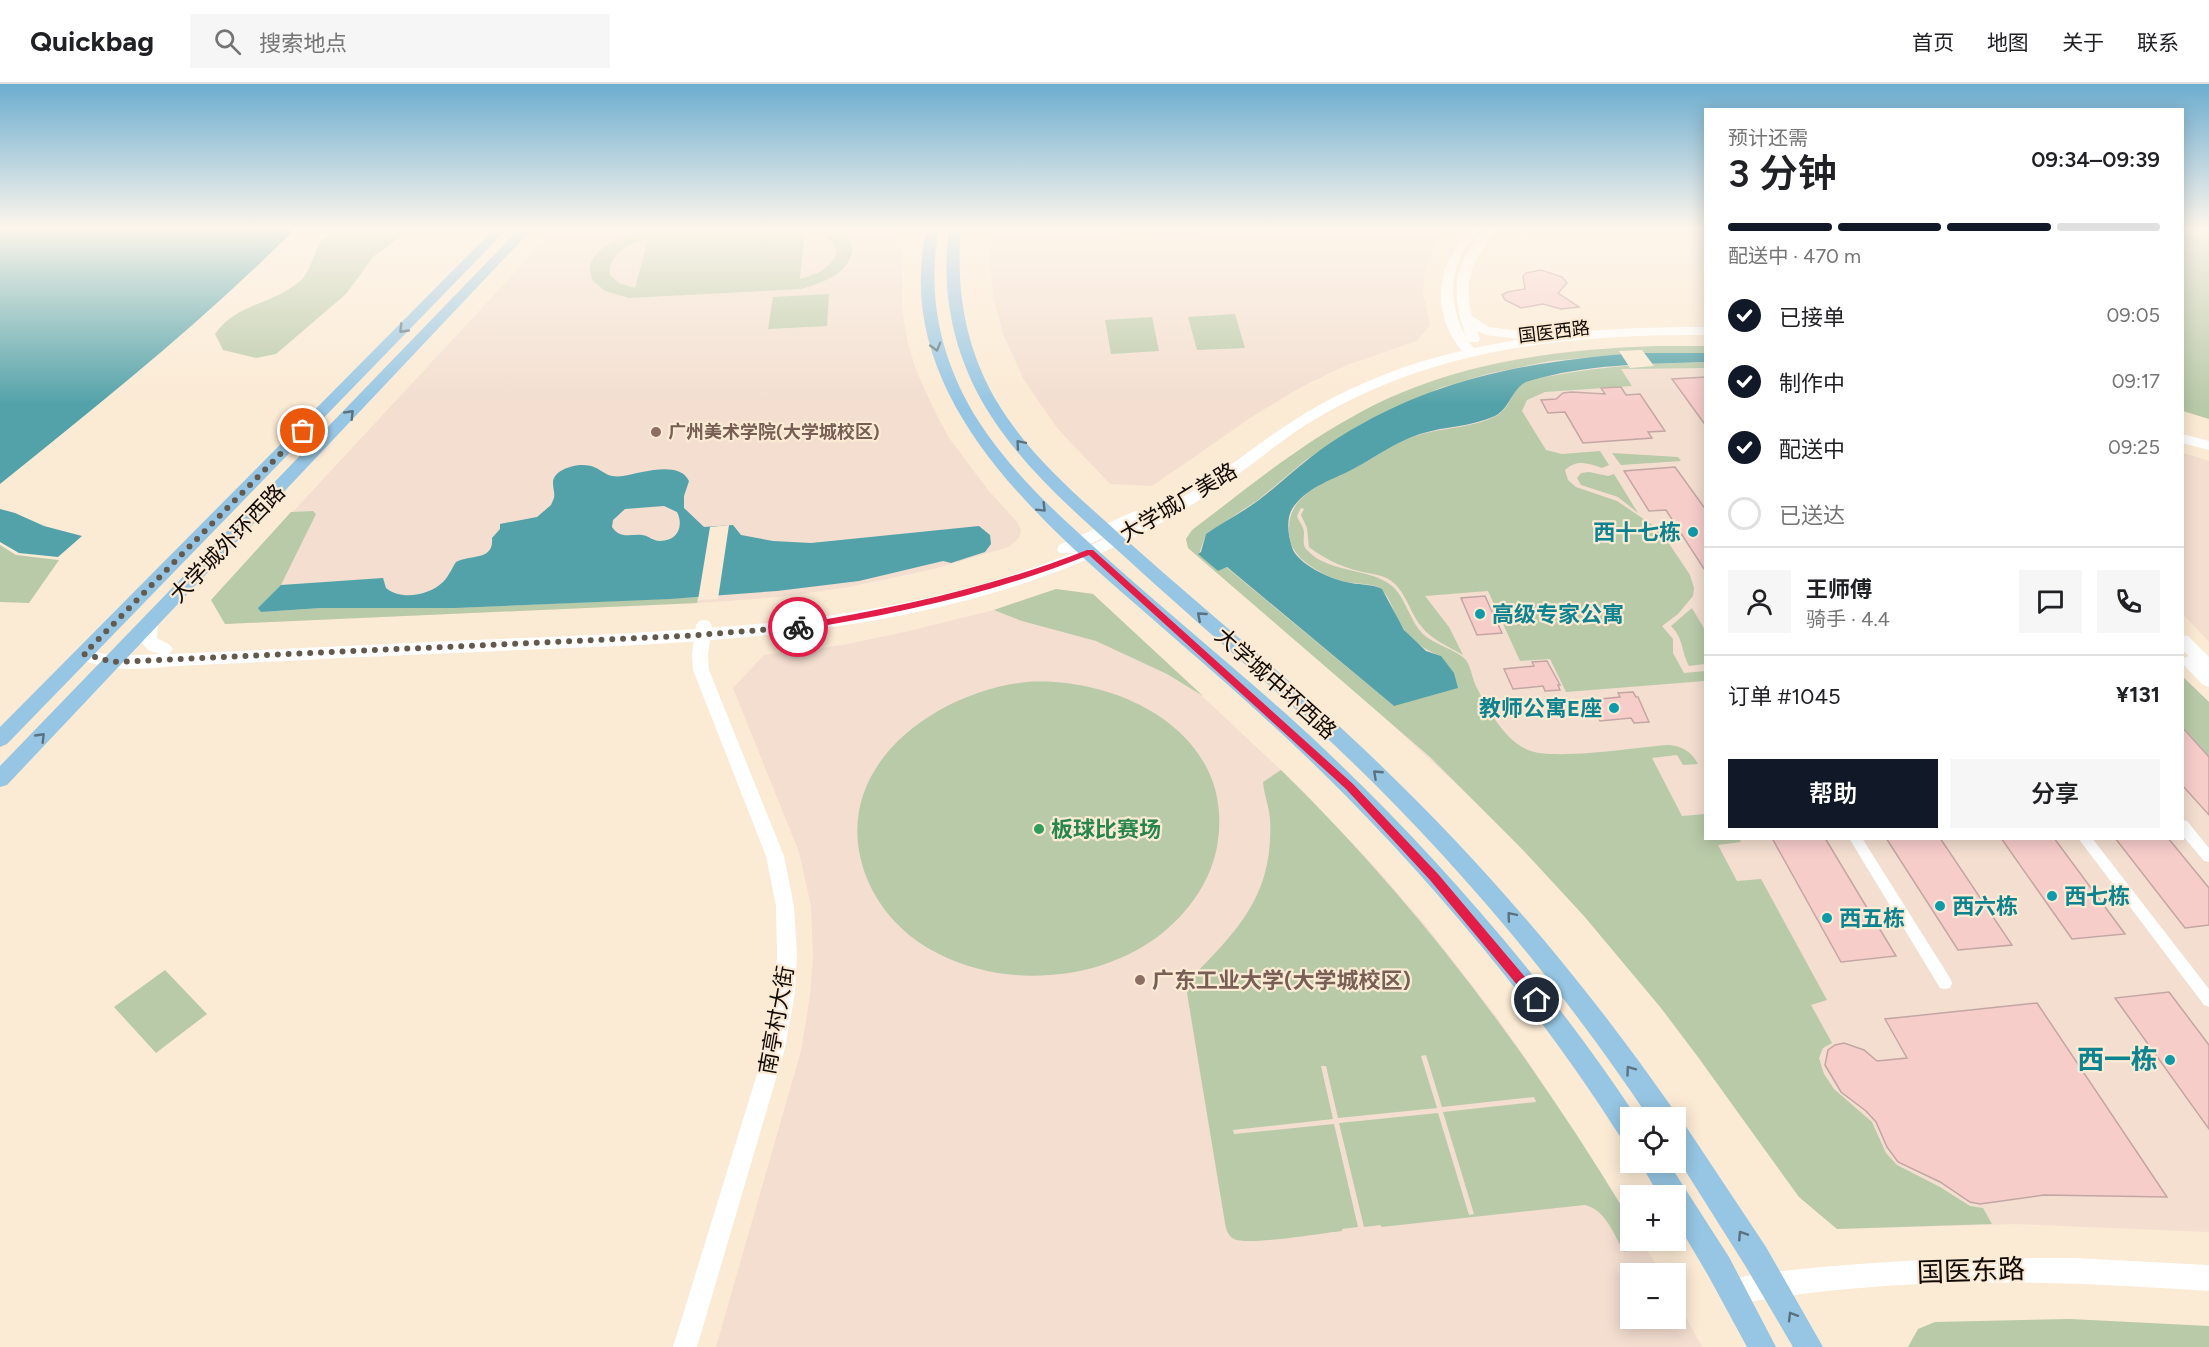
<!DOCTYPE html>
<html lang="zh">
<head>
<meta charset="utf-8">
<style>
	:root { --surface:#fff; --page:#f6f6f6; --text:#202124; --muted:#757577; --line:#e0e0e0; --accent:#111827 }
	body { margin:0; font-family:Figtree,"Noto Sans SC",sans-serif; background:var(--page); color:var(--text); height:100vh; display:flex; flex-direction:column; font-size:22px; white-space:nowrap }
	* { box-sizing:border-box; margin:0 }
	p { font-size:20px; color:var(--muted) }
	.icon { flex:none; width:33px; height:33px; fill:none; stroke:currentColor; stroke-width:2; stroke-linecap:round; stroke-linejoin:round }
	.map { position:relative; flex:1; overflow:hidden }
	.drawer { position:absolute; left:1704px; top:24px; width:480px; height:732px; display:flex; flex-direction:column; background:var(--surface); border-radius:0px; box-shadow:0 3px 15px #0003 }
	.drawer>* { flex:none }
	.buttons { position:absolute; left:1620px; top:1023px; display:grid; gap:12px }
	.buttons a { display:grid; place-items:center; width:66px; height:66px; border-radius:0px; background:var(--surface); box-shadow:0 3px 15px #0003; font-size:30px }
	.pin { position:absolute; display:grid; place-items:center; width:51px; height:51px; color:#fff; margin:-26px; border:3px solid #fff; border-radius:50%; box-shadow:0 2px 6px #0007 }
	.courier { position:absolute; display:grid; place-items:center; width:60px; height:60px; margin:-30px; border:4px solid #e11d48; border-radius:50%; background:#fff; color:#222; box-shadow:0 2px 8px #0007 }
	.summary em { font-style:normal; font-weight:600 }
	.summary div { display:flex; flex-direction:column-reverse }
	.summary { display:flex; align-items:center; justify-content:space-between; height:102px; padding:0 24px }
	h1 { font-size:39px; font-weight:600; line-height:45px }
	.bar { display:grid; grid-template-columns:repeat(4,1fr); gap:9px 6px; align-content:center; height:72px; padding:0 24px }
	.bar i { height:8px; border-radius:4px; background:var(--line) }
	.bar .on { background:var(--accent) }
	.bar p { grid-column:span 4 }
	.line { display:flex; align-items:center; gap:15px; padding:0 24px; border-top:2px solid var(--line) }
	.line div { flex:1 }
	.round { display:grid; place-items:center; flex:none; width:63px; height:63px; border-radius:0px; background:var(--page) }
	ol { padding:0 24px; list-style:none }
	li { display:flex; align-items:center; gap:18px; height:66px }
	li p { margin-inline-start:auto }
	li .icon { padding:6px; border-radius:50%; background:var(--accent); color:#fff; stroke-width:4 }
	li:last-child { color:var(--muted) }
	li i { width:33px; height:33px; border:3px solid var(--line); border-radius:50% }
	.button { display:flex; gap:12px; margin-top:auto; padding:12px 24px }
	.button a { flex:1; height:69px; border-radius:0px; background:var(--accent); color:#fff; font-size:24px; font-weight:600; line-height:69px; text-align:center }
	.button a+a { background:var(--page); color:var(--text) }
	header { display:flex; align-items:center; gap:36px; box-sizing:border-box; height:84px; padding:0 30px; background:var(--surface); border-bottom:2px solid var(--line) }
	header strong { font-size:28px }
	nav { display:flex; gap:33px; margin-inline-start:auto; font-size:21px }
	.search { width:420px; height:54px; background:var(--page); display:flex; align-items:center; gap:15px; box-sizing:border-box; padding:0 21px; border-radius:0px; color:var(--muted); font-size:22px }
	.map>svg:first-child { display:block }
	.education { fill:#f3ded0 }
	.green { fill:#b9caa9; fill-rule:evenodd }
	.water { fill:#53a2a9; fill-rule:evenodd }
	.pier { fill:#fbead4 }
	.building { fill:#f7cdca; stroke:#c3a6a3; stroke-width:1.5 }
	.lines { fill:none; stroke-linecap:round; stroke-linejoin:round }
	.minor { fill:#fff; fill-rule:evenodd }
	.tertiary { fill:#fff; fill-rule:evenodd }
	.secondary { fill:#fff; fill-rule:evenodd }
	.primary { fill:#96c6e3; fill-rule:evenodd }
	.oneway { stroke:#5a727f }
	.route { fill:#e11d48 }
	.done { stroke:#63594d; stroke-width:6; stroke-dasharray:0 10.8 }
	.education-dot { fill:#8d6e63; stroke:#fbead4; stroke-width:2 }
	.culture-dot { fill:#0f9aa8; stroke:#fbead4; stroke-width:2 }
	.leisure-dot { fill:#2e9e5b; stroke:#fbead4; stroke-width:2 }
	.labels { text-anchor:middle; stroke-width:4.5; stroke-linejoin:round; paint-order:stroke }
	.far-street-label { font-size:18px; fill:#110b05; stroke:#fbead4 }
	.far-education-label { font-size:18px; font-weight:bold; fill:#785e54; stroke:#fbead4; text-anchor:start }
	.street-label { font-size:22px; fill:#110b05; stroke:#fbead4 }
	.culture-label { font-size:22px; font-weight:bold; fill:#0d838f; stroke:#fbead4; text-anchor:start }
	.leisure-label { font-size:22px; font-weight:bold; fill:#27864d; stroke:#fbead4; text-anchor:start }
	.education-label { font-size:22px; font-weight:bold; fill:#785e54; stroke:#fbead4; text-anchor:start }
	.near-culture-label { font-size:27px; font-weight:bold; fill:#0d838f; stroke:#fbead4; text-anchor:end }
	.near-street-label { font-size:27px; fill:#110b05; stroke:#fbead4 }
</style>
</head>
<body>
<header>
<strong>Quickbag</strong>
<div class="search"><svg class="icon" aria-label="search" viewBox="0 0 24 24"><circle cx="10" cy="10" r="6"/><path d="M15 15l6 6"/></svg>搜索地点</div>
<nav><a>首页</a><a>地图</a><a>关于</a><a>联系</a></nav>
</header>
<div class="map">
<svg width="2209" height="1263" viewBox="0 0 2209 1263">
	<rect width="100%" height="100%" fill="#fbead4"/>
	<!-- education -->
	<path class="education" d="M557 143H902V226L908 260 916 286 935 328 949 354 988 406 1017 438 1021 446 1019 454 1009 463 933 485 849 503 779 513 699 519 225 540 211 516Z
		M998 143H1450L1435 163 1425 185 1423 210 1430 241 1417 257 1347 281 1303 302 1256 330 1152 402 1110 400 1058 345 1024 296 1003 250 993 212 990 173 992 155Z
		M1655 262H1705L1706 754H2182L2183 593 2209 618V1148L2016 1140 1837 1145 1799 1113 1698 973 1661 924 1584 832 1491 732 1373 623 1188 464 1186 455 1192 446 1324 349 1388 314 1443 294 1499 278 1571 267Z
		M2183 369 2209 377V558L2183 530Z
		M1056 505 1093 510 1301 705 1374 782 1426 842 1495 931 1533 985 1630 1138V1156L1642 1157 1661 1189 1630 1190V1234H1676V1215L1702 1263H716L801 967 810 912 813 873 811 822 799 768 733 604 764 571 843 561 905 548 994 526Z"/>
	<!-- green -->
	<path class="green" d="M341 143H414L374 172 346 210 276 270 256 274 223 266 215 250C238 218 271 222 300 197 311 188 313 168 322 156 327 151 335 147 341 143Z
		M727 143H827L847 153 853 166C847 191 824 198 801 205L629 214 605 207 592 196C591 192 590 186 590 182 599 142 696 144 727 143ZM805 147C819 149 831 153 837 167 832 185 816 190 800 195ZM648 155 635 204 619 199 610 191C608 169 630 158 648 155Z
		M1120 143H1260L1261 145 1122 153Z
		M2182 143H2209V335L2183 327Z
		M829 210 827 242 768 245 773 213Z
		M1235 230 1245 264 1197 266 1188 233Z
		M1152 233 1159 267 1111 270 1105 236Z
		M1655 262H1705V269H1636L1550 277 1487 290 1440 304 1366 338 1306 376 1258 416 1206 450 1199 470 1218 487 1226 483 1394 622 1441 572C1424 566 1409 555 1400 539 1392 527 1390 507 1375 502 1369 500 1360 500 1353 499 1336 497 1317 488 1304 477 1294 469 1289 459 1289 446 1288 409 1326 399 1353 385 1376 373 1396 357 1422 350 1447 343 1472 344 1496 332 1510 325 1513 304 1525 297 1534 293 1547 293 1556 291 1606 282 1655 279 1705 278V284L1621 285 1632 302 1545 308 1527 316 1522 327 1546 366 1562 370 1600 367 1609 381 1602 384C1588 379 1577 375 1565 386L1568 396 1576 403 1617 417 1660 446 1690 491 1694 504 1693 512 1678 530 1662 542 1673 555V569L1684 589 1705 587V597L1566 608 1550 575 1520 577 1488 507 1425 512 1449 543 1463 571C1448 562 1432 556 1421 542 1409 527 1406 507 1390 496 1381 490 1369 490 1359 487 1341 483 1323 474 1309 463L1307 444 1301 431 1304 425 1301 424 1297 432C1299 438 1304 443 1304 449 1304 455 1302 461 1307 466 1329 491 1377 483 1396 506 1407 519 1410 536 1422 549 1434 561 1455 565 1465 575 1470 580 1472 593 1475 600 1486 623 1504 656 1528 666 1554 677 1637 663 1668 661 1682 662 1691 667 1698 680L1683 681 1677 671 1652 674 1682 732 1705 730 1706 754 1739 755 1741 758 1718 761 1737 797 1761 795 1827 916 1811 921 1832 959 1823 964 1819 974 1824 990 1834 1005 1872 1038 1886 1069 1897 1081 1940 1103 1970 1122 1983 1124 1992 1140 1837 1145 1799 1113 1698 973 1661 924 1584 832 1524 767 1430 673 1188 464 1186 455 1192 446C1244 407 1295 364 1352 333 1445 280 1550 266 1655 262Z
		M1612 369 1678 373 1681 377 1621 381Z
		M1589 388 1608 392 1614 390 1638 429 1618 413 1581 401 1577 394 1581 389Z
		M313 427 316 430 281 501 259 524 261 528 321 524H456L698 513 697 519 225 540 211 516 291 428Z
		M0 461 16 471 59 476 29 519 0 518Z
		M1056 505 1093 510 1203 612 1167 590 1096 557 1022 537 994 526Z
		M1692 524 1705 546V580L1689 582C1681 567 1684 555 1671 542Z
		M2183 593 2209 618V673L2183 643Z
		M1026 598C1117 592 1233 647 1218 756 1213 796 1188 830 1156 854 1125 876 1087 889 1049 891 1011 894 973 887 939 870 906 854 879 826 866 792 826 686 932 609 1026 598Z
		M1281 686C1417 819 1529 969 1627 1131L1630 1138V1156L1642 1157 1644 1161 1624 1168C1614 1151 1606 1126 1585 1121L1381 1143V1141L1364 1143 1339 1039 1438 1029 1469 1131 1474 1130 1443 1028 1536 1018 1534 1013 1442 1023 1426 971 1421 972 1437 1024 1338 1034 1326 982H1321L1333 1035 1233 1046 1234 1050 1334 1040 1358 1143 1342 1145V1147C1323 1149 1247 1162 1234 1155 1228 1152 1226 1145 1225 1139L1187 909 1191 894C1239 845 1274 810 1270 735 1269 722 1264 711 1263 698Z
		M165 886 207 930 156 969 114 923Z
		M2070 1235 2209 1242V1263H1908L1918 1245 1935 1238Z"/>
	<!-- water -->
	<path class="water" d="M0 143H297C205 236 102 318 0 400Z
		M1636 269H1705V278C1647 280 1586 280 1529 297 1513 301 1510 325 1495 332 1471 343 1445 342 1420 350 1396 358 1377 372 1355 384 1335 395 1309 402 1294 422 1285 433 1288 453 1293 466 1302 483 1333 496 1351 499 1361 501 1373 500 1382 505L1404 546 1426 567 1441 572 1454 589 1458 604 1394 622 1227 483 1218 487 1198 470 1201 468 1206 450C1223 438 1243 428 1259 416 1286 395 1309 372 1338 354 1434 294 1525 278 1636 269Z
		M580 381C603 380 601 395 623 392 641 389 679 376 689 397L684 412V424L704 443 733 441 741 451 773 457 811 459 979 442 990 451 991 460 985 468 951 479 943 477 859 497 777 507 670 515 456 524H321L261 528 258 524 281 501 383 494 386 504C401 517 430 511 443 498 449 492 452 484 456 478 471 470 494 477 492 454L500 445V440L537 433 551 421 554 414C555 408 553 405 553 399 553 387 570 382 580 381ZM664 422 677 428C684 442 678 457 660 457 653 457 649 452 642 451 630 450 620 455 612 443L613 436 625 425Z
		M0 425 15 429 44 442 82 452 58 473 19 469 0 458Z"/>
	<!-- pier -->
	<path class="pier" d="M1642 266 1654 282 1630 284 1619 267Z
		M729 441 718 515 698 516 710 443Z"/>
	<!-- building -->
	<path class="building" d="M1541 186 1562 193 1567 199 1558 209 1579 223 1561 225 1543 220 1521 224 1505 216 1502 211 1507 208 1525 205 1523 192 1526 189Z
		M1706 293V342L1672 295Z
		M1621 303 1626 311 1640 310 1665 347 1648 348 1652 354 1583 359 1565 328 1548 329 1541 316 1556 315 1563 309 1572 308 1605 310 1601 304Z
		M1675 383 1706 426V488L1666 426 1649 427 1624 387Z
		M1485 512 1494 532 1502 549 1477 551 1461 514Z
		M1547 577 1560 601H1558L1560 606 1545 607 1543 602 1513 605 1504 585 1534 582 1532 578Z
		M1633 608 1636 613H1638L1649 638 1634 639 1631 634 1600 637 1590 616 1620 613 1618 609Z
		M2182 643 2209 673V731L2182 701Z
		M1772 754H1825L1896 872 1841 878Z
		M1886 754H1940L2012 861 1958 866Z
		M2001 754H2054L2125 850 2072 855Z
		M2115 754H2168L2209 804V841L2185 844Z
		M2169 908 2209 961V1045L2115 914Z
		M2037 919 2167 1113 2044 1111 1980 1120 1970 1118 1940 1098 1898 1078 1887 1063 1876 1038 1866 1027 1841 1008 1825 981 1828 966 1835 961 1844 959 1864 966 1877 977 1907 974 1885 935Z"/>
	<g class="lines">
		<!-- minor -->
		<path class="minor" d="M2182 736 2187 737 2209 764V778L2204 777 2182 751Z
			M1849 754H1862L1950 894 1952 899 1950 904 1945 905 1940 904Z
			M2078 754H2092L2209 905V923L2204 921Z"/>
		<!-- tertiary -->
		<path class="tertiary" d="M704 536 709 537 712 541 708 570 709 586 784 772 794 822 797 871 795 909 785 964 697 1263H673L765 964 775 909 777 871 776 822 766 772 693 586 692 570 696 541 699 537Z
			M2182 551 2188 552 2209 573V603L2203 601 2182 579 2184 574 2189 572 2182 566Z"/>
		<!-- secondary -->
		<path class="secondary" d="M1471 143H1483C1476 152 1468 160 1462 170 1448 195 1452 228 1466 253 1450 207 1453 180 1486 143H1498C1475 174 1462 192 1472 232L1489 243 1526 248 1528 251 1524 254C1585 245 1645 243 1706 243V251C1571 250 1437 264 1319 333 1287 351 1259 376 1229 397 1177 432 1122 462 1064 485 906 546 737 557 570 564 494 567 417 571 341 574 292 577 244 579 196 581 169 582 138 587 111 584 100 582 89 578 78 575L75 571 78 567 84 565 113 572 160 570 148 566 139 556 144 535H156L158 539 157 554 170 561 173 565 169 570 215 568C327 563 438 557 550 553 719 545 888 538 1049 478 1100 459 1150 434 1196 405 1233 381 1266 353 1304 330 1352 301 1407 279 1462 267 1428 225 1438 180 1471 143ZM1477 247 1486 251 1520 255 1474 264 1469 258H1478L1480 255Z
			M2182 350 2209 357V366L2182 359Z
			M1135 427 1140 428 1143 432 1140 436 1071 469H1059L1057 465 1059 461Z
			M1985 1174H2074L2209 1181V1207C2051 1196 1889 1191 1733 1221L1724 1217 1720 1208 1724 1199C1748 1189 1776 1188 1801 1185 1862 1179 1923 1175 1985 1174Z"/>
		<!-- primary -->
		<path class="primary" d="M496 143H509L7 660 0 663V643Z
			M521 143H534L7 701 0 703V682Z
			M927 143H939C926 213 941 278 979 338 1012 389 1058 431 1103 471 1162 524 1224 575 1284 628 1414 745 1541 888 1637 1034H1630V1057L1621 1054C1543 931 1448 816 1346 712 1291 656 1232 604 1172 552 1055 449 886 319 927 143Z
			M949 143H961C955 211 967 275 1006 332 1038 379 1082 416 1124 454 1188 511 1254 566 1318 623 1452 743 1570 877 1673 1025L1677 1034 1676 1036V1034H1649C1550 886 1434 751 1302 631 1240 575 1177 521 1115 464 1070 424 1024 383 991 332 954 275 940 210 949 143Z
			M1676 1038 1685 1041 1766 1163 1823 1263H1793L1746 1183 1676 1072Z
			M1640 1078H1668L1729 1173 1776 1263H1747L1709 1193 1676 1137V1112H1659Z"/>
	</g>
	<!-- one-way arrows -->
	<defs><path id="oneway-chevron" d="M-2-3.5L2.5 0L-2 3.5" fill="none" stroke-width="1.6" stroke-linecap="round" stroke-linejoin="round" transform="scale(1.5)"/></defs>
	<g class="oneway">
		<use href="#oneway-chevron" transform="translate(403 245) rotate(134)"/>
		<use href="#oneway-chevron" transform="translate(936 263) rotate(74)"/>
		<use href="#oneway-chevron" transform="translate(350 330) rotate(-46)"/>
		<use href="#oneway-chevron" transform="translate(1020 360) rotate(-130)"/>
		<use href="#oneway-chevron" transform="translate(1042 424) rotate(45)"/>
		<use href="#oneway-chevron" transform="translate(1201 532) rotate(-139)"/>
		<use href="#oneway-chevron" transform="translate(41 653) rotate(-46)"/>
		<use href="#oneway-chevron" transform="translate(1377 690) rotate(-137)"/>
		<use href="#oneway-chevron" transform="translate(1511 832) rotate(-130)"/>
		<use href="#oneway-chevron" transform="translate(1630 986) rotate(-126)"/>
		<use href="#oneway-chevron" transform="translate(1742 1151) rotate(-123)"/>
		<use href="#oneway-chevron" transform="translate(1792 1232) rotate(-121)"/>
	</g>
	<!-- sky -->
	<linearGradient id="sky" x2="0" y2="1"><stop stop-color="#6cadcf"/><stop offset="0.45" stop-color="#fdf6ec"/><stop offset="1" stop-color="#fdf6ec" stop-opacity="0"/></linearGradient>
	<rect width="2209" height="320" fill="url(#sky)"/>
	<!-- route -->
	<path class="route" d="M1087 466H1093L1353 700 1438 790 1541 912V920H1533L1430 796 1346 705 1089 471C994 509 898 530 798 546L793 543 798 540C897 524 993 503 1087 466Z"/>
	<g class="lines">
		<!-- done -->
		<path class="done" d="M303 347 84 570 113 578 685 552 798 543"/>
	</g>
	<!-- markers -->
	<g class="education-dot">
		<circle cx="656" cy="348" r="6"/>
		<circle cx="1140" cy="896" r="6"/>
	</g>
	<g class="culture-dot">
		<circle cx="1693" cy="448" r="6"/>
		<circle cx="1480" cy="530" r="6"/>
		<circle cx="1614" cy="624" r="6"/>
		<circle cx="2052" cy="812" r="6"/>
		<circle cx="1940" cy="822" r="6"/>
		<circle cx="1827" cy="834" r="6"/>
		<circle cx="2170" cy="976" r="6"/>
	</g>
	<circle class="leisure-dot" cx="1039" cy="745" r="6"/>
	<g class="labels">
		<!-- far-street labels -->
		<g class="far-street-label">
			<text transform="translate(1554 248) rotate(-7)" y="6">国医西路</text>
		</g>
		<!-- far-education labels -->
		<g class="far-education-label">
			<text x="668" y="354">广州美术学院(大学城校区)</text>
		</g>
		<!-- street labels -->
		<g class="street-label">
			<text transform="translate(1178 418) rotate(-31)" y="8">大学城广美路</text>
			<text transform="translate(227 459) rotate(-46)" y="8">大学城外环西路</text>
			<text transform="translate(1276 599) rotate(42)" y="8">大学城中环西路</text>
			<text transform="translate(776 936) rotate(-80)" y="8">南亭村大街</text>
		</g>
		<!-- culture labels -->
		<g class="culture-label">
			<text x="1681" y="456" text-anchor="end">西十七栋</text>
			<text x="1492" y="538">高级专家公寓</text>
			<text x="1602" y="632" text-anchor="end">教师公寓E座</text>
			<text x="2064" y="820">西七栋</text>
			<text x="1952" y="830">西六栋</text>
			<text x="1839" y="842">西五栋</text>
		</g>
		<!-- leisure labels -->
		<g class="leisure-label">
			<text x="1051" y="753">板球比赛场</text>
		</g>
		<!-- education labels -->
		<g class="education-label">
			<text x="1152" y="904">广东工业大学(大学城校区)</text>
		</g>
		<!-- near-culture labels -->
		<g class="near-culture-label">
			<text x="2158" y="985">西一栋</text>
		</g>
		<!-- near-street labels -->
		<g class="near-street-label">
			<text transform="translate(1971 1187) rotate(-2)" y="9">国医东路</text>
		</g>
	</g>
</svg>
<div class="buttons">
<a><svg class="icon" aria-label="locate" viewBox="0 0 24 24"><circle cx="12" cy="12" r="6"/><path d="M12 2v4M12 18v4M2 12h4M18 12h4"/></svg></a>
<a>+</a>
<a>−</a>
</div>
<div class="pin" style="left:303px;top:347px;background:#ea580c"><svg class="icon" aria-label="bag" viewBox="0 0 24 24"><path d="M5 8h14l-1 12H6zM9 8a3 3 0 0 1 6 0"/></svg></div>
<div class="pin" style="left:1537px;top:916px;background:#1f2937"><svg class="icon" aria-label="home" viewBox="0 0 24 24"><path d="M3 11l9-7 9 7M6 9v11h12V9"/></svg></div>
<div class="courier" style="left:798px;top:543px"><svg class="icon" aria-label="bike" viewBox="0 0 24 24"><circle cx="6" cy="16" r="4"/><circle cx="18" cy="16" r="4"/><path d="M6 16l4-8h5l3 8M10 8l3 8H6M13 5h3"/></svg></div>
<section class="drawer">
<div class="summary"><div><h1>3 分钟</h1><p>预计还需</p></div><em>09:34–09:39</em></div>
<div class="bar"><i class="on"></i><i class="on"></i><i class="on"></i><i></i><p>配送中 · 470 m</p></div>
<ol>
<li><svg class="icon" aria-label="check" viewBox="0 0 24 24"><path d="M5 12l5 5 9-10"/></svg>已接单<p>09:05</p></li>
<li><svg class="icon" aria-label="check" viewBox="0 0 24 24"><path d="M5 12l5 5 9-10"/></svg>制作中<p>09:17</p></li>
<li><svg class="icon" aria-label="check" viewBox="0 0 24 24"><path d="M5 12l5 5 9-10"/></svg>配送中<p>09:25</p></li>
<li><i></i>已送达</li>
</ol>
<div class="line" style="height:108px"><a class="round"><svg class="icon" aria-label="person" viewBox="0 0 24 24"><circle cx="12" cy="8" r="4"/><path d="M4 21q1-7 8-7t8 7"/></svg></a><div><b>王师傅</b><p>骑手 · 4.4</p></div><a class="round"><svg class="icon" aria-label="chat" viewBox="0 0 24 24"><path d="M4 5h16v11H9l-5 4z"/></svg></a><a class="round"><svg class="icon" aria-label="phone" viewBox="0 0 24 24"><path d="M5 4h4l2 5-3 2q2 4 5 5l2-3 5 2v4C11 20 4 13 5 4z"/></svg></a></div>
<div class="line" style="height:78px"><div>订单 #1045</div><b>¥131</b></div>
<div class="button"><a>帮助</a><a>分享</a></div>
</section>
</div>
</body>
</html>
